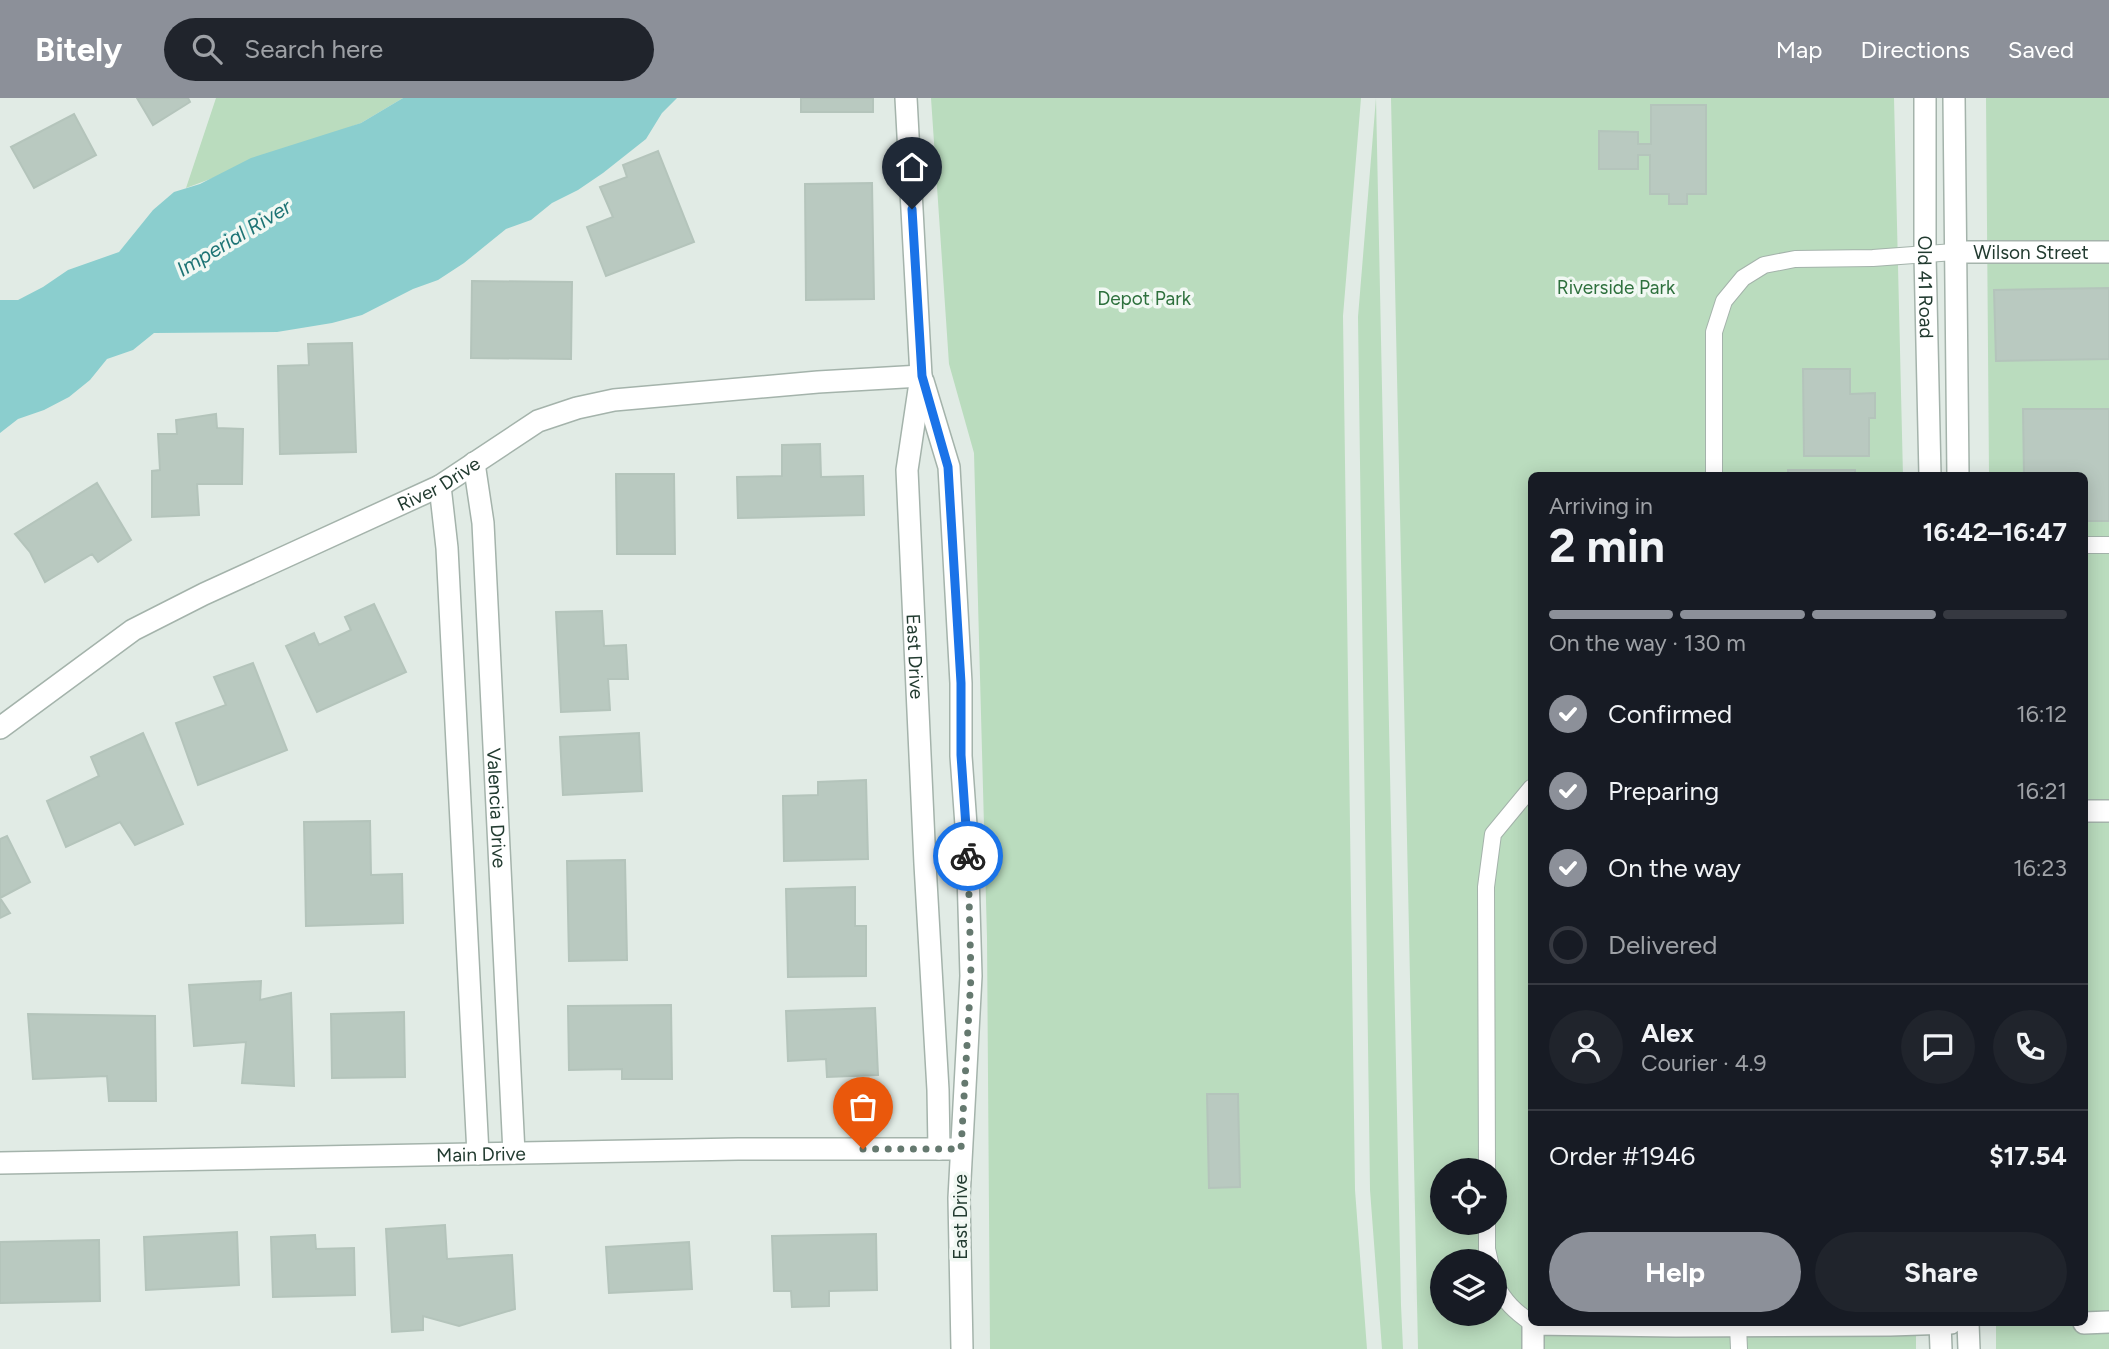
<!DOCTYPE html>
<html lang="en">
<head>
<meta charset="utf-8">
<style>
	:root { --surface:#171b24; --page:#20242c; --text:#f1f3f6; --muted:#9ea1a6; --line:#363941; --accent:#8c9099 }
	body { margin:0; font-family:Figtree,sans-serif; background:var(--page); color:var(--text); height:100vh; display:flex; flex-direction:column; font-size:26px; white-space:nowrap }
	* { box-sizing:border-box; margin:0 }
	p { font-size:23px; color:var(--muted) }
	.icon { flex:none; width:38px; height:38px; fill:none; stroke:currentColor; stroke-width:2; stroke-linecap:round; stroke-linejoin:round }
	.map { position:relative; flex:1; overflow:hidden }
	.panel { position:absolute; left:1528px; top:374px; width:560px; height:854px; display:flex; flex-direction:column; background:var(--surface); border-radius:10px; box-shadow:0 4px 18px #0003 }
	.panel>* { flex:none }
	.controls { position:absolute; left:1430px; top:1060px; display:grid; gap:14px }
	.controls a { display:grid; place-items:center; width:77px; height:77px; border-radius:50%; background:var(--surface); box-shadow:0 4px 18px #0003; font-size:35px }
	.pin { position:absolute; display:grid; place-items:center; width:60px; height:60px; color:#fff; margin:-72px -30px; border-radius:50% 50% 50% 0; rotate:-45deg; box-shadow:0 0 7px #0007 }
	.pin .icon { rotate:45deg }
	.courier { position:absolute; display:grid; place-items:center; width:70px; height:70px; margin:-35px; border:5px solid #1a73e8; border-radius:50%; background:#fff; color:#222; box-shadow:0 2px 9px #0007 }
	.headline em { font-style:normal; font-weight:700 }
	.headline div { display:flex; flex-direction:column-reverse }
	.headline { display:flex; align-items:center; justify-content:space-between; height:119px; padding:0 21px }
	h1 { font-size:46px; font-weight:700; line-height:52px }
	.bar { display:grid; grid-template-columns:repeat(4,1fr); gap:10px 7px; align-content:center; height:84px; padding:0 21px }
	.bar i { height:9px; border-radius:5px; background:var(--line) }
	.bar .active { background:var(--accent) }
	.bar p { grid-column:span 4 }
	.line { display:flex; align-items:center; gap:18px; padding:0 21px; border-top:2px solid var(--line) }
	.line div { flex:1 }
	.round { display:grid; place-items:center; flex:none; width:74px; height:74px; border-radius:37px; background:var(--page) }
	ol { padding:0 21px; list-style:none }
	li { display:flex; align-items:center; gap:21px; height:77px }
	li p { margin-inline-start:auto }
	li .icon { padding:7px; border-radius:50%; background:var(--accent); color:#fff; stroke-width:4 }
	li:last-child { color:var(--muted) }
	li i { width:38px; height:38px; border:4px solid var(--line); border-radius:50% }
	.button { display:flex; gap:14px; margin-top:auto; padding:14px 21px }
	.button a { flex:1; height:80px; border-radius:42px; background:var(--accent); color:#fff; font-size:28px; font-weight:700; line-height:80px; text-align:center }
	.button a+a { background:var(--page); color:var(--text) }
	header { display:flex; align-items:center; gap:42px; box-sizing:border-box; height:98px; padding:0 35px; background:var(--accent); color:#fff }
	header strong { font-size:33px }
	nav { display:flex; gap:38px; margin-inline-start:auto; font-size:24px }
	.search { width:490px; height:63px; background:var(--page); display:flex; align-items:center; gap:18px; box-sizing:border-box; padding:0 24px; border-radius:38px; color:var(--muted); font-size:26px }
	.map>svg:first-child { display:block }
	.green { fill:#badcbe; fill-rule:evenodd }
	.water { fill:#8bcece }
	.building { fill:#b9c9c0; stroke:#b4c4bb; stroke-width:2 }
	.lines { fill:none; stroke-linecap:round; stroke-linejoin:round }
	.service-casing { stroke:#a4b3ab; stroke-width:18 }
	.minor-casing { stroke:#a4b3ab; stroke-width:24 }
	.tertiary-casing { stroke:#a4b3ab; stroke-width:24 }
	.service { stroke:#fff; stroke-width:16 }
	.minor { stroke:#fff; stroke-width:21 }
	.tertiary { stroke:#fff; stroke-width:21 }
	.done { stroke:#65796f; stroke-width:7; stroke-dasharray:0 12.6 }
	.route { stroke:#1a73e8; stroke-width:9 }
	.labels { text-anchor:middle; stroke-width:7; stroke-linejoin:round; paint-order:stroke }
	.street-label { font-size:19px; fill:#223b30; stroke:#f1f8f3 }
	.park-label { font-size:19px; fill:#2e703d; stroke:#f1f8f3 }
	.water-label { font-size:21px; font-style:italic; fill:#1e7475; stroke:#f1f8f3 }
</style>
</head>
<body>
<header>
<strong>Bitely</strong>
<div class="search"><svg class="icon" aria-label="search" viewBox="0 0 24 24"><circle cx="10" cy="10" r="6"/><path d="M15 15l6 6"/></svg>Search here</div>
<nav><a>Map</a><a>Directions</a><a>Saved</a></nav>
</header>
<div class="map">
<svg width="2109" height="1251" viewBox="0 0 2109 1251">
	<rect width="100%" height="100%" fill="#e1ebe5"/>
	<!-- green -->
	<path class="green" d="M216 0H403L361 25 186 90Z
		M931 0H1361L1343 218 1355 1092 1367 1251H990L987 840 974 355 949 266Z
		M1376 0 1401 1207 1403 1251H1382L1370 1092 1358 219Z
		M1391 0H1894L1903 378H1531V1225H1916V1251H1418ZM1442 1073H1494V1125H1442ZM1442 1164H1494V1216H1442Z
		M1986 0H2109V1251H1996V1225H2084V378H1989Z"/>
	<!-- water -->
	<path class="water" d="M403 0H677L662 15 646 41 603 75 578 92 552 105 531 122 506 131 464 165 438 182 413 191 362 217 332 225 277 234 154 235 133 252 107 261 90 282 69 299 44 312 18 321 0 335V202H18L43 189 68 172 119 154 153 112 174 94 200 86 251 60 361 25Z"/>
	<!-- building -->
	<path class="building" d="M137 0H188L190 4 153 27Z
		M801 0H873V14H801Z
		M1651 7H1706V96H1687V106H1669V96H1650V57H1638V71H1599V33L1638 34V46H1651Z
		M74 16 96 57 34 90 11 49Z
		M658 53 694 144 606 178 587 129 613 119 600 89 627 79 623 67Z
		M872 85 874 201 806 202 805 86Z
		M472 183 572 184 571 261 471 260Z
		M2109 190V261L1996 263 1994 192Z
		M352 245 356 354 280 356 278 268 309 267 308 246Z
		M1803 271H1850V296L1875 295V320H1869V358H1804Z
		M2023 311H2109V423H2084V378H2024Z
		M216 316 217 330 243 331 242 386H197L199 417 152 419V373L160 372 158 336H177L176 322Z
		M820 346 821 379 863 378 864 417 738 420 737 379 782 378V347Z
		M1788 372H1855V378H1788Z
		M616 376H674L675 456H617Z
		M97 385 131 442 98 464 92 456 45 484 30 454 15 436Z
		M374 506 406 574 317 614 286 548 314 535 319 547 351 532 345 519Z
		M602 513 604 548 626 547 628 581H608L610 612 561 614 556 514Z
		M253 565 287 652 198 687 176 625 226 607 214 579Z
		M143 635 183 726 135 747 120 724 66 749 47 703 99 678 91 659Z
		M639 635 642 693 563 697 560 639Z
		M866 682 868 761 784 763 783 698 818 697V684Z
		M370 723 371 777 402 776 403 825 306 828 304 724Z
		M7 738 30 784 0 800 10 815 0 820V741Z
		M625 762 627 862 569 863 567 763Z
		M855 789V828H866V878L788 879 786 791Z
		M261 883 260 902 291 895 294 988 242 985 246 944 194 948 189 887Z
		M671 907 672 981H622V971L569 972 568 908Z
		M875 910 878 977 827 979 826 961 788 963 786 913Z
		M404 914 405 979 332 980 331 916Z
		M28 916 155 918 156 1003H109L107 978 33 981Z
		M1207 996H1238L1240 1089 1209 1090Z
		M445 1127 447 1161 512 1157 515 1211 459 1228 423 1218V1232L392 1234 386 1131Z
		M237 1134 239 1187 146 1192 144 1139Z
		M876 1136 877 1192 829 1193V1208L792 1209 791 1193H774L772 1138Z
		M315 1137 316 1151 354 1150 355 1197 273 1199 271 1139Z
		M99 1142 100 1203 0 1205V1144Z
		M689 1144 692 1191 609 1195 606 1149Z"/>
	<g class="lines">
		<!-- service casing -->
		<g class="service-casing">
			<path id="service" d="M1714 378V234L1724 203 1743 180 1764 167 1795 161 1873 160 1954 154
				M2084 447H2109
				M1487 1073 1486 789 1493 736 1531 690
				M1487 1125V1151L1490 1164
				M1494 1184C1505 1204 1514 1213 1533 1226
				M1738 1228 1739 1251"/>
		</g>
		<!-- minor casing -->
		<g class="minor-casing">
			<g id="minor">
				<path id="s1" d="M906 0 921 278 907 372 925 766 938 992 939 1051"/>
				<path id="s2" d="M1954 154H2109"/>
				<path d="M923 283 949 369 961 585V658L967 741 971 878 959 1100 962 1251"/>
				<path id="s3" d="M474 365 483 425 514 1055"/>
				<path d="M440 388 447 450 478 1056"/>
				<path id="s4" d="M0 630 133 532 204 496 440 388 538 323 577 310 614 302 818 284 921 278"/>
				<path d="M2084 713H2109"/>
				<path id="s5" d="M0 1065 738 1051H953"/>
				<path d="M2084 1225 2109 1224"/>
				<path d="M1533 1251V1226L1676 1228 1890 1227 1951 1225"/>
			</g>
		</g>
		<!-- tertiary casing -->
		<g class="tertiary-casing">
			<g id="tertiary">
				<path id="s6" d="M1925 0V157L1930 378"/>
				<path d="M1954 0 1958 378"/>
				<path d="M1940 1225 1941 1251"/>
				<path d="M1968 1225 1969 1251"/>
			</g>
		</g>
		<!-- service -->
		<use href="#service" class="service"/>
		<!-- minor -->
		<use href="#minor" class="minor"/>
		<!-- tertiary -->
		<use href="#tertiary" class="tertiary"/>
	</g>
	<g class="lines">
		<!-- done -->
		<path class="done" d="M863 1051H961L971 878 968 758"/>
		<!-- route -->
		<path class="route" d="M912 111 922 278 948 369 961 585V657L968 758"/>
	</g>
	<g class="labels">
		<!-- street labels -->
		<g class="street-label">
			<text dy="7" stroke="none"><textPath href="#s2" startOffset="77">Wilson Street</textPath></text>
			<text dy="7" stroke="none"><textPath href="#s6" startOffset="189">Old 41 Road</textPath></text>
			<text dy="7" stroke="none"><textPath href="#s4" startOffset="504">River Drive</textPath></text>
			<text dy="7" stroke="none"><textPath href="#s1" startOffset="560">East Drive</textPath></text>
			<text dy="7" stroke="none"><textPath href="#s3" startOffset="346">Valencia Drive</textPath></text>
			<text dy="7" stroke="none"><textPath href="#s5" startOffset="481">Main Drive</textPath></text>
			<text transform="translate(960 1119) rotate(-90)" y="7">East Drive</text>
		</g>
		<!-- park labels -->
		<g class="park-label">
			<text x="1616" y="196">Riverside Park</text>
			<text x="1144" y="207">Depot Park</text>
		</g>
		<!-- water labels -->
		<g class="water-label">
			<text transform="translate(234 140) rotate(-31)" y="7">Imperial River</text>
		</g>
	</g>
</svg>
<div class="controls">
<a><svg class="icon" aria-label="locate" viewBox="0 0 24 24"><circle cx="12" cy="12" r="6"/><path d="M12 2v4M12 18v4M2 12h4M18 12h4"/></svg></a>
<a><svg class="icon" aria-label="layers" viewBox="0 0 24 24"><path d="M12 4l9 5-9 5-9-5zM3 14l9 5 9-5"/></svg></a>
</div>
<div class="pin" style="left:863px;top:1051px;background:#ea580c"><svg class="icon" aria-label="bag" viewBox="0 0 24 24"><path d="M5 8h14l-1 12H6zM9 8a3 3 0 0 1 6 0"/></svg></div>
<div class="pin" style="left:912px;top:111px;background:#1f2937"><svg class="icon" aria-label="home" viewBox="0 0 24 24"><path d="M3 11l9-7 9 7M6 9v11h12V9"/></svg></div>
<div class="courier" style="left:968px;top:758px"><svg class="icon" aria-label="bike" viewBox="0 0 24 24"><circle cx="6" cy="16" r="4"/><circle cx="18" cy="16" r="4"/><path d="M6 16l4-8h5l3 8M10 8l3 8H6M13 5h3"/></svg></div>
<section class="panel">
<div class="headline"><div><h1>2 min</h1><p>Arriving in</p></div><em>16:42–16:47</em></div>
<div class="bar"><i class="active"></i><i class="active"></i><i class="active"></i><i></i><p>On the way · 130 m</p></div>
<ol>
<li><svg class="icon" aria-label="check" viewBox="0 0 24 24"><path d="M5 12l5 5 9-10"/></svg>Confirmed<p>16:12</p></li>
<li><svg class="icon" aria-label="check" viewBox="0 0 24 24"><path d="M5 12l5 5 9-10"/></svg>Preparing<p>16:21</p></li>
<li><svg class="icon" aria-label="check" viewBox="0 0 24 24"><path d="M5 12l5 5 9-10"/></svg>On the way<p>16:23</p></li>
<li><i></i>Delivered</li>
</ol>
<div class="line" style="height:126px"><a class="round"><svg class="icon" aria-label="person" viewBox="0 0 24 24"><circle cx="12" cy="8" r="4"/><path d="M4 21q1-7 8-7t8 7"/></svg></a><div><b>Alex</b><p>Courier · 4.9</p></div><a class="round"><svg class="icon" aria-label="chat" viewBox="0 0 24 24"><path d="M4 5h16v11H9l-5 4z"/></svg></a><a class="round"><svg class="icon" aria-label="phone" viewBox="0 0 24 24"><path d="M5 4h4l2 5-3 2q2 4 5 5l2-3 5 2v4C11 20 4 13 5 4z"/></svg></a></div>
<div class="line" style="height:91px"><div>Order #1946</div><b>$17.54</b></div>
<div class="button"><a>Help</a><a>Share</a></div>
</section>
</div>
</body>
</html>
